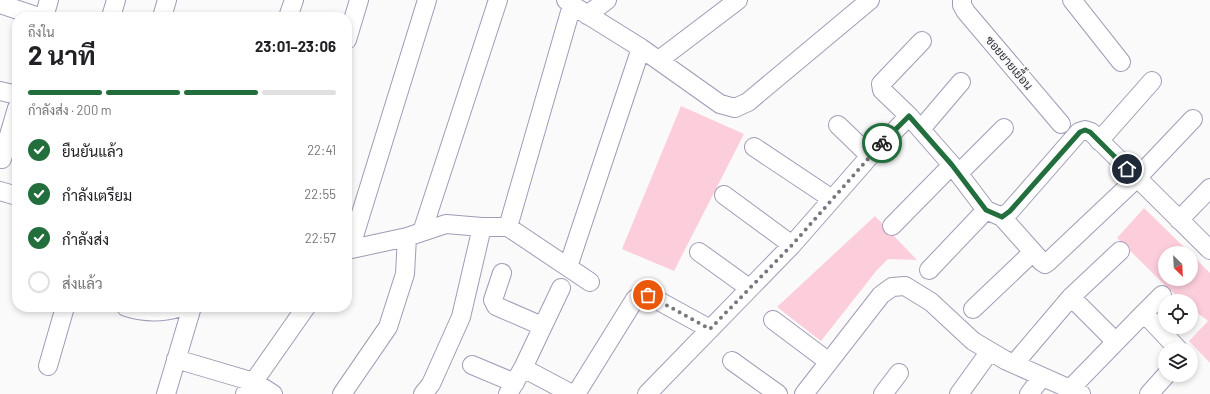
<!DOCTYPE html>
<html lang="th">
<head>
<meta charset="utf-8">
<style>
	:root { --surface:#fff; --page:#f2f2f2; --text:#202124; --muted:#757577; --line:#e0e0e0; --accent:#226e3d }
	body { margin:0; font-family:Barlow,Sarabun,sans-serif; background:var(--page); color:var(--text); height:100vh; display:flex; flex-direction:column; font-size:15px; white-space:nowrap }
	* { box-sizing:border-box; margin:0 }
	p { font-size:13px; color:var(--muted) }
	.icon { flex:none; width:22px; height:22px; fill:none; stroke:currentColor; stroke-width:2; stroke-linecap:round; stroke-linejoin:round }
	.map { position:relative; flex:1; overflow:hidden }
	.panel { position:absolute; left:12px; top:12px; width:340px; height:300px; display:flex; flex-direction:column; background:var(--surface); border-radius:16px; box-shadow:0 2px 6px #0003 }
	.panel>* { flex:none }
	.needle { width:26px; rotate:156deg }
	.buttons { position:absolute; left:1158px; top:246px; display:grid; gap:8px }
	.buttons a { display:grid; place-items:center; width:40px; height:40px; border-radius:50%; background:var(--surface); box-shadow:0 2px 6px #0003; font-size:20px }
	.pin { position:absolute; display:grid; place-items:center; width:34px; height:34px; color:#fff; margin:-17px; border:2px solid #fff; border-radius:50%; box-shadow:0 1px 4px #0007 }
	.courier { position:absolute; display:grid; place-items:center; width:40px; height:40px; margin:-20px; border:3px solid #226e3d; border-radius:50%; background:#fff; color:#222; box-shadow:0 1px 5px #0007 }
	.summary em { font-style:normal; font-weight:700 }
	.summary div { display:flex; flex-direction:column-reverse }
	.summary { display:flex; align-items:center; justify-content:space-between; height:68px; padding:0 16px }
	h1 { font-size:26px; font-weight:700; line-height:30px }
	.bar { display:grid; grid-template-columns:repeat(4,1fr); gap:6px 4px; align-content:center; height:48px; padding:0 16px }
	.bar i { height:5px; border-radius:3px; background:var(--line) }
	.bar .on { background:var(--accent) }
	.bar p { grid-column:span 4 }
	ol { padding:0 16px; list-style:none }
	li { display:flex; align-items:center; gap:12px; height:44px }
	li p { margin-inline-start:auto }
	li .icon { padding:4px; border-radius:50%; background:var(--accent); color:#fff; stroke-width:4 }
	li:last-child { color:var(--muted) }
	li i { width:22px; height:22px; border:2px solid var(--line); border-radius:50% }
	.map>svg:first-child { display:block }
	.green { fill:#fccedb }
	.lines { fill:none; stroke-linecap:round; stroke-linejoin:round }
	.minor-casing { stroke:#a39ab6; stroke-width:20 }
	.minor { stroke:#fff; stroke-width:18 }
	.done { stroke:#79777e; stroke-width:4; stroke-dasharray:0 7.2 }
	.route { stroke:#226e3d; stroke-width:5 }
	.labels { text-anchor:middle; stroke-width:4; stroke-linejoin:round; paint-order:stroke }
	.street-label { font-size:12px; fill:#34303c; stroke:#fafafa }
</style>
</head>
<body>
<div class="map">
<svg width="1210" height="394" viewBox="0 0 1210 394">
	<rect width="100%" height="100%" fill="#fafafa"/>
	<!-- green -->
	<path class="green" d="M681 106 744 134 674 271 622 249Z
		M1144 208 1190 253H1165V279H1191V254L1210 273V363L1189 341 1208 321 1191 308V301H1183L1169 289 1117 238Z
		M875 216 917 260 888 259 877 270 821 341 777 307Z"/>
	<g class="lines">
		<!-- minor casing -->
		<g class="minor-casing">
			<path id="minor" d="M566 0 572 5 641 48 720 104 735 108 748 102 870 0
				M962 0V5L966 12 1061 124
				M1072 0 1121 62
				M0 4 39 17
				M587 15 607 0
				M44 17 49 0
				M111 17 116 0
				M162 17 167 0
				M288 17 294 0
				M347 40 359 0
				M659 60 738 0
				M0 91 17 95
				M909 116 882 90 881 84 922 41
				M838 125 870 156
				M921 129 961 82
				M1099 141 1152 81
				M754 147 832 199
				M2 159 17 108
				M959 173 1004 128
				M0 191 17 196
				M724 195 792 245
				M1002 217 1042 262 1045 264 1048 262 1137 178 1193 119
				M1179 220 1210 188
				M892 226 952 165
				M508 227 572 5
				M422 232 498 0
				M350 249 427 0
				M347 250 407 237 446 224 482 227H508L590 282
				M699 252 749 288
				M568 267 641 48
				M929 270 986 210
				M502 273 493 300 496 306 542 326
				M1071 297 1116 342
				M126 307C145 313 163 313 181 307
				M973 309 1033 252
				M1144 313 1162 295
				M773 320 829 362
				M176 359 254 382 273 394
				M732 361 778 394
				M1014 364 1071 297 1120 251
				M472 365 515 383
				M48 366 65 307
				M523 368 561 288
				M1070 389 1144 313 1178 349
				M166 394 192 307
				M245 394 306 307
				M342 394 388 327 405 274 407 237
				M423 394 431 384 461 317 482 227
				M508 394 523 368 572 394
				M576 394 635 299 641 295H648L710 329
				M647 394 792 245 870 156 909 116 952 165 986 210 1002 217 1010 211 1079 132 1085 130 1091 132 1210 250
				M804 394 881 295 892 287 905 286 931 302 973 341 1005 360 1081 394
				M883 394 899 373
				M959 394 990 351
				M1029 394 1042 377
				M1149 394 1166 375"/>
		</g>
		<!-- minor -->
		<use href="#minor" class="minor"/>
	</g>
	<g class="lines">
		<!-- done -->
		<path class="done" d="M648 295 710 329 792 245 882 143"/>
		<!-- route -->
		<path class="route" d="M882 143 909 116 952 165 986 210 1002 217 1010 211 1080 132 1085 130 1090 132 1127 169"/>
	</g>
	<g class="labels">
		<!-- street labels -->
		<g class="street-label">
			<text transform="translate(1009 63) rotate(50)" y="4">ซอยยายเยื้อน</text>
		</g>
	</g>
</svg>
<div class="buttons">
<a><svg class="needle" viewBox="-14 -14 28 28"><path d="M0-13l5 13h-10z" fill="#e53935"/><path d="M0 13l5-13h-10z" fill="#757577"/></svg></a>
<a><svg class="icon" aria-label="locate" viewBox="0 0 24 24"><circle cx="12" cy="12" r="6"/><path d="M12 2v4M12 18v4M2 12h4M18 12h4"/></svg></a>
<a><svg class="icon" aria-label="layers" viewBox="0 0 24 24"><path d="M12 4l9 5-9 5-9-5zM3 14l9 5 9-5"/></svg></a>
</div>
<div class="pin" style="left:648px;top:295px;background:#ea580c"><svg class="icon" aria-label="bag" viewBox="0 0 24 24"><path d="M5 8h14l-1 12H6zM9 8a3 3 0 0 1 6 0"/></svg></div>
<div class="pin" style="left:1127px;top:169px;background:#1f2937"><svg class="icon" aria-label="home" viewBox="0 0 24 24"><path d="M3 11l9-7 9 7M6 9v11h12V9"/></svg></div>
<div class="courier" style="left:882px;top:143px"><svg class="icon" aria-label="bike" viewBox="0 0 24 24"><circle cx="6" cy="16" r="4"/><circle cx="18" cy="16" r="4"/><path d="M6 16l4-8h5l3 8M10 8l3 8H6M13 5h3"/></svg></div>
<section class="panel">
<div class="summary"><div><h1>2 นาที</h1><p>ถึงใน</p></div><em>23:01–23:06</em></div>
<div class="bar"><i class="on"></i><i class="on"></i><i class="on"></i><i></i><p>กำลังส่ง · 200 m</p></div>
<ol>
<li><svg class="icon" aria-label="check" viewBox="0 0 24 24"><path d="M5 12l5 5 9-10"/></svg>ยืนยันแล้ว<p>22:41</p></li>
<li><svg class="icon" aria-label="check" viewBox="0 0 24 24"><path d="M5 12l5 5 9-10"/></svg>กำลังเตรียม<p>22:55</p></li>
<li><svg class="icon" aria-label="check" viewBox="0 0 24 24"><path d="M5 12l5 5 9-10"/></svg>กำลังส่ง<p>22:57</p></li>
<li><i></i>ส่งแล้ว</li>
</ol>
</section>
</div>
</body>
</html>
